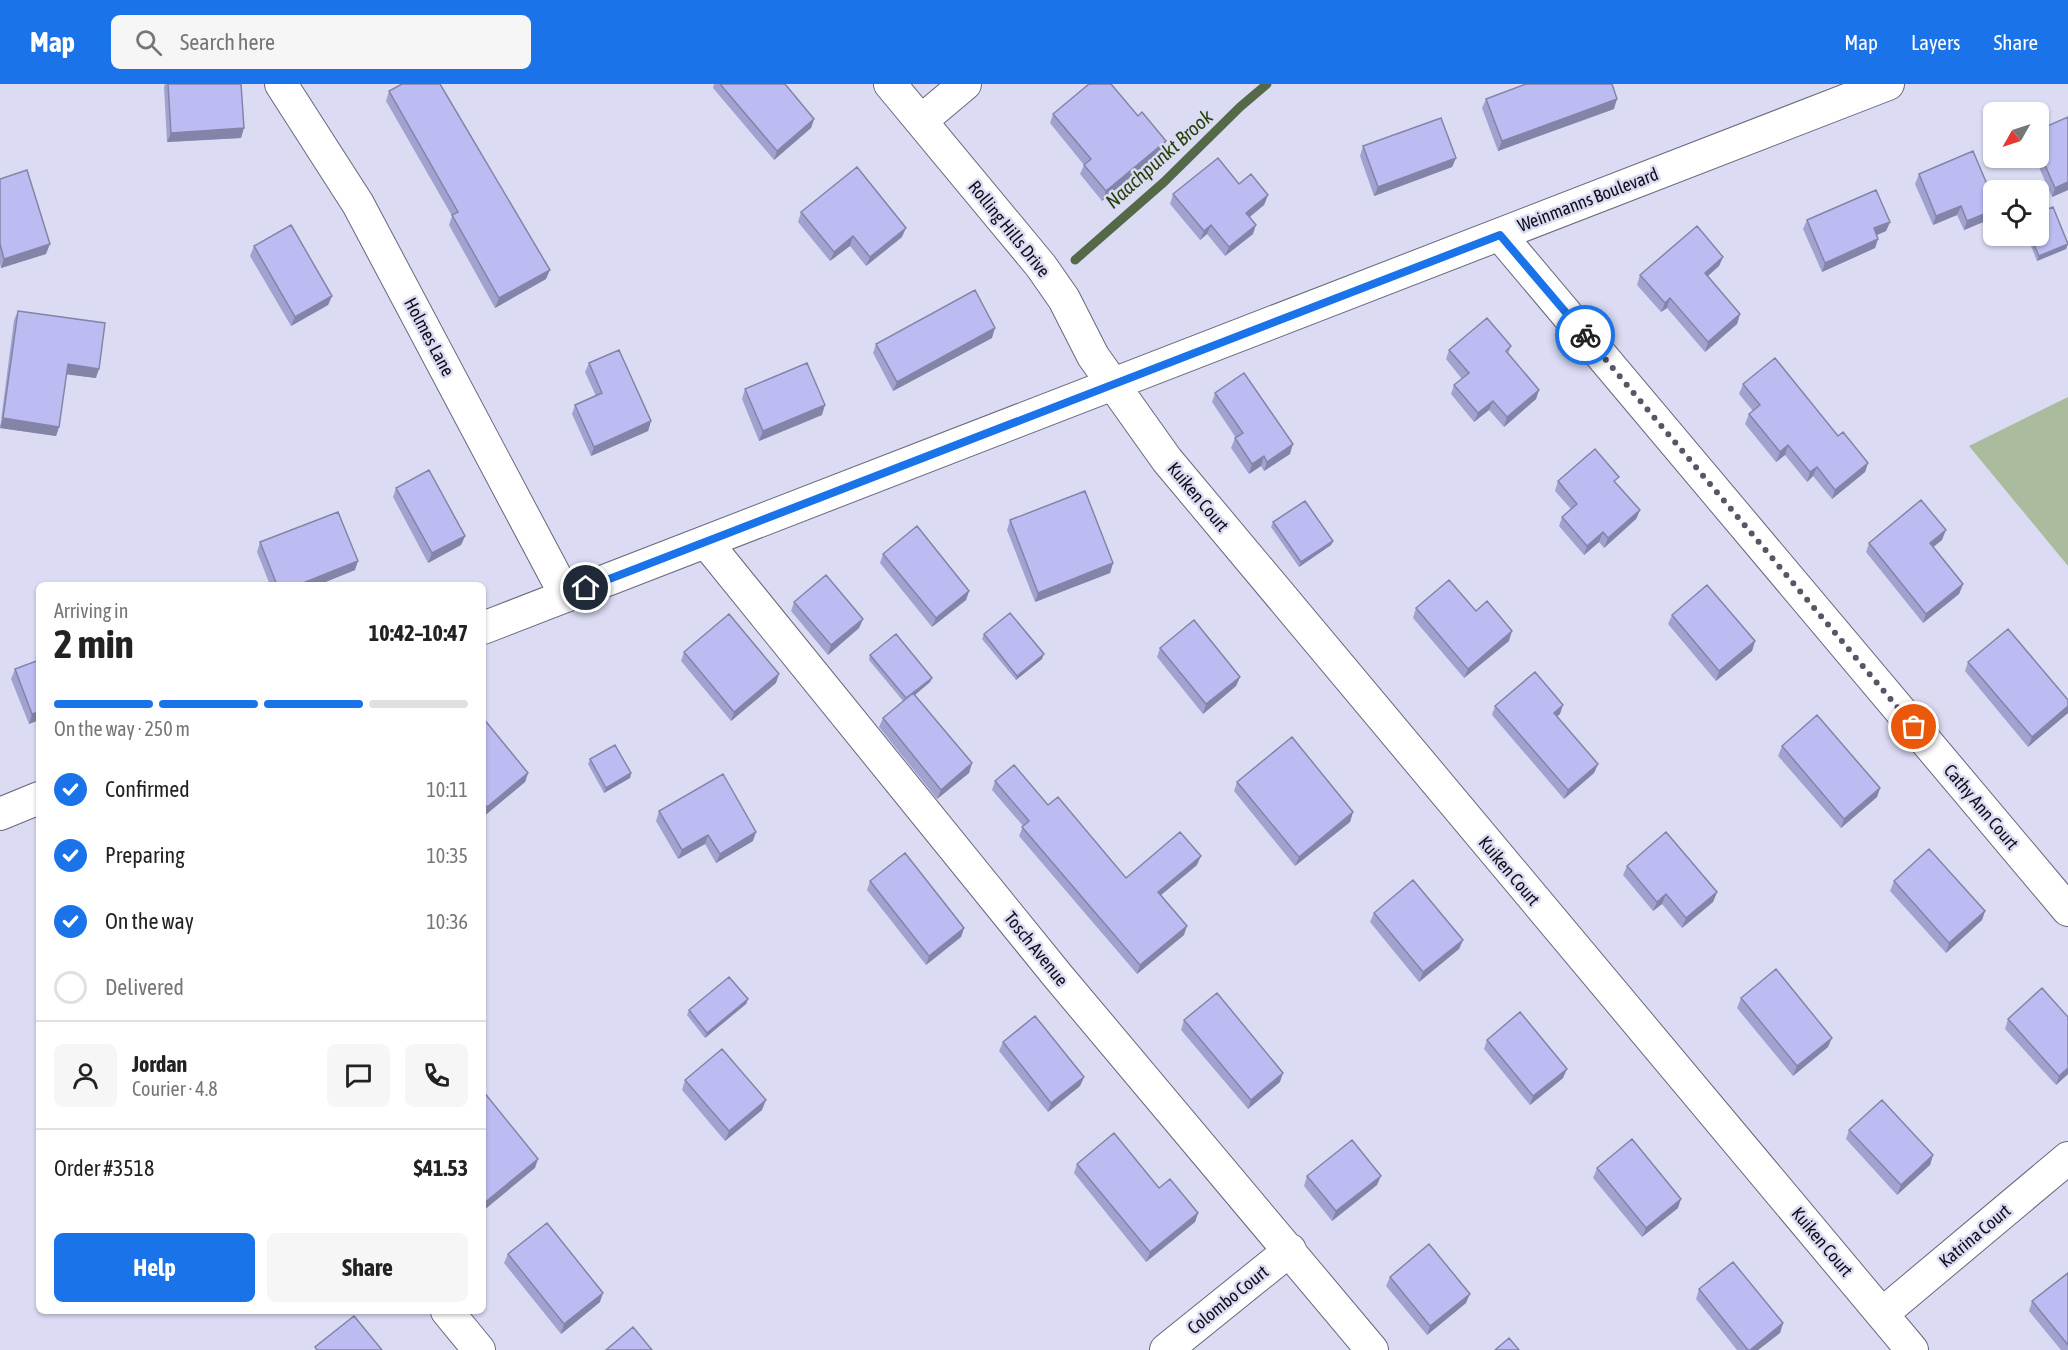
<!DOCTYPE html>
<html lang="en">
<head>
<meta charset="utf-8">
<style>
	:root { --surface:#fff; --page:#f6f6f6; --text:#222; --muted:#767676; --line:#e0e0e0; --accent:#1a73e8 }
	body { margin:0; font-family:"Asap Condensed",sans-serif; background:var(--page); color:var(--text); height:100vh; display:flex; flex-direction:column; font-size:22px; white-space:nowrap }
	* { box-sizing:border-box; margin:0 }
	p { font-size:20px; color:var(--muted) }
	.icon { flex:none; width:33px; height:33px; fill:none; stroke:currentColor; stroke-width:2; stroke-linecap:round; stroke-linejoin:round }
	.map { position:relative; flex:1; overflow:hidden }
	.details { position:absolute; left:36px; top:498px; width:450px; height:732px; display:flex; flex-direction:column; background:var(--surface); border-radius:9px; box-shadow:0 2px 4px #0004 }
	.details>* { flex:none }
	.needle { width:39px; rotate:231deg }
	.tools { position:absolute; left:1983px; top:18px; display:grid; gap:12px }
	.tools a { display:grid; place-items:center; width:66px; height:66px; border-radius:9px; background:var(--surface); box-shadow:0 2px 4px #0004; font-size:30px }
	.pin { position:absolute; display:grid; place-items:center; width:51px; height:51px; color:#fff; margin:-26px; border:3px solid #fff; border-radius:50%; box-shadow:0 2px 6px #0007 }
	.courier { position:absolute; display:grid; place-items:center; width:60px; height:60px; margin:-30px; border:4px solid #1a73e8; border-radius:50%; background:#fff; color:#222; box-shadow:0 2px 8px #0007 }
	.summary em { font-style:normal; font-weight:700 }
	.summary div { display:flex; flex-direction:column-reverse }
	.summary { display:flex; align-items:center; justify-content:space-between; height:102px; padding:0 18px }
	h1 { font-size:39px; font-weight:700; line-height:45px }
	.bar { display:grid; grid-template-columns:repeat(4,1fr); gap:9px 6px; align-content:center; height:72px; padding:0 18px }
	.bar i { height:8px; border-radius:4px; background:var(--line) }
	.bar .selected { background:var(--accent) }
	.bar p { grid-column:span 4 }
	.line { display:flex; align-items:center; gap:15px; padding:0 18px; border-top:2px solid var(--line) }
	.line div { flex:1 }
	.round { display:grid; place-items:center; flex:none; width:63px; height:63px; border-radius:9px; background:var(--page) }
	ol { padding:0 18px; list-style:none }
	li { display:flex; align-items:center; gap:18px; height:66px }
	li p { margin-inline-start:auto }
	li .icon { padding:6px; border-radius:50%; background:var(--accent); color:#fff; stroke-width:4 }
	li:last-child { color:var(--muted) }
	li i { width:33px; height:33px; border:3px solid var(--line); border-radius:50% }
	.button { display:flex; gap:12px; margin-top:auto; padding:12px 18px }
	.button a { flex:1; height:69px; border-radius:9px; background:var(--accent); color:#fff; font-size:24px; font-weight:700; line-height:69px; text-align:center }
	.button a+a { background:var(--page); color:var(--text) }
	header { display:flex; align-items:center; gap:36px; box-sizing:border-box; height:84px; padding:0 30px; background:var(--accent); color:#fff }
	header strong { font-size:28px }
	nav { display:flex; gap:33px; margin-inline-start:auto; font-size:21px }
	.search { width:420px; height:54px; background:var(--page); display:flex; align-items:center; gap:15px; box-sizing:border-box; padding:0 21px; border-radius:9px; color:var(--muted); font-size:22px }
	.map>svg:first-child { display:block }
	.green { fill:#abbc9e }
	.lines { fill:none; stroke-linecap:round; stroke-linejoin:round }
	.stream { stroke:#556848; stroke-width:9 }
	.street-casing { stroke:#67677d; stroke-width:34 }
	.street { stroke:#fff; stroke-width:32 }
	.wall { fill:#a2a2d0 }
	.shaded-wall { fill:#8484a9 }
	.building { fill:#bcbcf2; stroke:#8484a9; stroke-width:1.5 }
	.done { stroke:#565664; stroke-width:6; stroke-dasharray:0 10.8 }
	.route { stroke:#1a73e8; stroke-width:8 }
	.labels { text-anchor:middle; stroke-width:5; stroke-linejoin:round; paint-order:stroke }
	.street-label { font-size:18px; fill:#0e0e16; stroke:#dbdcf4 }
	.water-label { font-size:20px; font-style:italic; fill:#28410b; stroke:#dbdcf4 }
</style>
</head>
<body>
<header>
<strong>Map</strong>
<div class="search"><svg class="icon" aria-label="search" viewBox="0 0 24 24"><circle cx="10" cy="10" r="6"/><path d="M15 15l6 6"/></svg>Search here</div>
<nav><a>Map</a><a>Layers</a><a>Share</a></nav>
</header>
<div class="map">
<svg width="2068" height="1266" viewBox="0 0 2068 1266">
	<rect width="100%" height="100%" fill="#dbdcf4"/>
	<!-- green -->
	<path class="green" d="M2068 313V482L1969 362Z"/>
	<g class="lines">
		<!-- stream -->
		<path class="stream" d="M1075 176 1164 98 1240 23 1267 0"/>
		<!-- street casing -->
		<g class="street-casing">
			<path id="street" d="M281 0 358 120 566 512
				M890 0 1041 182 1064 215 1093 272 1167 376 1912 1266
				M921 37 965 0
				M1500 151 2068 826
				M706 458 1057 891 1372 1266
				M483 544 1888 0
				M0 730 39 714
				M447 1227 479 1266
				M1882 1230 2068 1074
				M1166 1266 1290 1166"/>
		</g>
		<!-- street -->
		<use href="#street" class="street"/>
	</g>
	<!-- wall -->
	<path class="wall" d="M165 0H241V54L167 58 164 3Z
		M714 0H785L814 35 811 44 774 76 713 4Z
		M389 7 546 195 495 224 449 141 452 132 386 17Z
		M1486 15 1614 25 1498 67 1482 24Z
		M1053 30 1163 66 1102 117 1080 90 1084 81 1050 39Z
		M2068 33V106L2052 113 2035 74H2038V46Z
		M1363 62 1456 74 1452 83 1374 112 1360 72Z
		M1919 90 1993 134 1964 146 1957 131 1933 141 1915 100Z
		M0 95 46 170 1 184 0 180Z
		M1173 110 1268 111 1264 121 1250 133 1253 150 1225 172 1207 150 1200 156 1170 120Z
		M801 128 902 153 866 182 850 162 830 177 798 138Z
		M1807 136 1890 138 1886 147 1877 151 1878 155 1875 164 1822 188 1803 145Z
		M2027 152H2038L2068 160 2066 165 2037 177Z
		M254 162 332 212 328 221 291 242 250 172Z
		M1723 173 1719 182 1708 192 1740 230 1737 240 1705 268 1667 224 1661 228 1637 201 1640 191Z
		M18 227 96 294 66 290 59 343 56 352 0 344 14 236Z
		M992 254 893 307 873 269 876 260Z
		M1511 262 1508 270 1539 306 1536 315 1504 343 1489 326 1474 338 1451 310 1454 301 1462 295 1446 275 1449 266Z
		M589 279 651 337 648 347 591 372 572 330 575 321 596 312 585 288Z
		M1743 300 1838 352 1868 379 1865 388 1832 415 1813 392 1807 398 1785 371 1776 378 1745 340 1749 330 1753 327 1739 310Z
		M745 305 822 331 759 357 742 315Z
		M1215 309 1290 370 1264 387 1261 382 1249 390 1231 364 1235 354H1236L1212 318Z
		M1558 397 1617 400 1640 426 1636 435 1604 464 1599 458 1584 471 1559 442 1562 433 1571 425 1555 407Z
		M396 404 465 452 461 461 428 479 393 413Z
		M1010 436 1113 479 1110 489 1035 518 1007 446Z
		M1273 438 1333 457 1331 461 1299 483 1271 443Z
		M1942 456 1933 463 1963 500 1959 510 1923 539 1866 468 1869 459Z
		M260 458 355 486 318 501H270L257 468Z
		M883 470 969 507 966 516 932 543 880 479Z
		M794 518 863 535 859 544 828 571 791 527Z
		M1416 524 1476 527 1509 557 1464 594 1413 534Z
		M1672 531 1755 557 1752 567 1716 597 1668 540Z
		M984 550 1042 575 1016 596 982 555Z
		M1160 564 1240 593 1236 602 1203 630 1157 573Z
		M684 568 776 599 731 637 681 577Z
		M870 571 932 594 930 598 915 611 972 679 969 689 937 715 879 643 883 634 903 617 869 576Z
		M39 576V636L29 640 11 595 15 585Z
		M1968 578 2068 629 2028 663 1965 587Z
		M1495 622 1560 630 1557 632 1598 680 1594 689 1564 715 1492 631Z
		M483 634 528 689 525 698 483 733Z
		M1782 662 1880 704 1877 713 1841 744 1778 672Z
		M590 675 631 689 630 694 604 709 588 680Z
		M995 697 1048 721 1126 794 1197 781 1161 811 1184 851 1137 890 1019 752 1023 742 992 706Z
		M1237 698 1353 728 1350 738 1295 782 1234 707Z
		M659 727 753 757 716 779 705 760 678 775 656 737Z
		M1627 782 1717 808 1713 818 1682 844 1662 820 1653 827 1623 791Z
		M870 797 964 844 961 853 926 881 867 806Z
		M1894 797 1985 827 1982 836 1946 869 1890 807Z
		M1374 829 1463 856 1459 865 1419 898 1370 838Z
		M1741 914 1828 963 1793 992 1737 924Z
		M748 915 746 920 705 954 687 931 689 926Z
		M2068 933V990L2056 1001 2005 945 2008 935Z
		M1184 936 1280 998 1248 1025 1181 946Z
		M1487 956 1563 994 1530 1021 1484 965Z
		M1003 958 1084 993 1080 1002 1048 1028 999 967Z
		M685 996 762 1026 725 1057 682 1006Z
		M1849 1046 1933 1071 1930 1081 1897 1111 1846 1055Z
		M1077 1080 1159 1104 1198 1129 1195 1138 1146 1178 1074 1089Z
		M1597 1084 1678 1124 1642 1153 1593 1094Z
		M1307 1092 1377 1101 1332 1137 1304 1102Z
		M508 1170 600 1218 561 1250 504 1179Z
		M2068 1189V1266H2061L2029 1227 2032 1217Z
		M1390 1193 1466 1219 1427 1251 1386 1202Z
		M1699 1205 1783 1239 1780 1249 1758 1266H1737L1696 1215Z"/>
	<!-- shaded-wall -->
	<path class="shaded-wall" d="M1617 15 1614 25 1498 67 1502 57Z
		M814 35 811 44 774 76 777 67Z
		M244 44 241 54 167 58 171 49Z
		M1166 57 1163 66 1102 117 1106 107Z
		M1456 74 1452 83 1374 112 1378 103Z
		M2068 98V106L2052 113 2055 104Z
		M1268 111 1264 121 1243 138 1246 129Z
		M1961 122 1957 131 1933 141 1936 132Z
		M1994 126 1993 134 1964 146 1967 137Z
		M1890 138 1886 147 1870 154 1874 144Z
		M1211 141 1207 150 1200 156 1204 147Z
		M1256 141 1253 150 1225 172 1229 163Z
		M906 144 902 153 866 182 870 173Z
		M853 152 850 162 830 177 834 168Z
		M1878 155 1875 164 1822 188 1825 179Z
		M50 160 46 170 1 184 4 175Z
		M2068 160 2066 165 2037 177 2039 172Z
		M1723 173 1719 182 1701 198 1705 189Z
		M550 186 546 195 495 224 499 214Z
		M332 212 328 221 291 242 295 233Z
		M1670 214 1667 224 1661 228 1665 219Z
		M1740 230 1737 240 1705 268 1708 258Z
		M995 244 992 254 893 307 897 298Z
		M68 280 99 285 96 294 64 290Z
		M1539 306 1536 315 1504 343 1507 333Z
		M1493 317 1489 326 1474 338 1478 329Z
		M825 321 822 331 759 357 763 347Z
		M3 334 59 343 56 352 0 344Z
		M651 337 648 347 591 372 594 363Z
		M1293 360 1290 370 1264 387 1267 378Z
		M1788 361 1785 371 1776 378 1780 368Z
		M1264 372 1261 382 1249 390 1252 380Z
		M1868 379 1865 388 1832 415 1835 406Z
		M1817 383 1813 392 1807 398 1810 388Z
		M1640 426 1636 435 1604 464 1608 454Z
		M1946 446 1942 456 1926 469 1930 459Z
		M1603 448 1599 458 1584 471 1587 462Z
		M465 452 461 461 428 479 432 469Z
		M1333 457 1331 461 1299 483 1301 478Z
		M358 477 355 486 318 501H298Z
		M1113 479 1110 489 1035 518 1038 509Z
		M1963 500 1959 510 1923 539 1926 530Z
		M969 507 966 516 932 543 936 534Z
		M863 535 859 544 828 571 831 561Z
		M1512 547 1509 557 1464 594 1468 585Z
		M1755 557 1752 567 1716 597 1719 587Z
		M1044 570 1042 575 1016 596 1017 592Z
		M779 590 776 599 731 637 734 628Z
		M1240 593 1236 602 1203 630 1206 620Z
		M932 594 930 598 904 620 906 615Z
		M1563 621 1560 630 1550 638 1554 629Z
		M2068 622V629L2028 663 2032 653Z
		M39 628V636L29 640 32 630Z
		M972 679 969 689 937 715 941 706Z
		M1598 680 1594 689 1564 715 1568 706Z
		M528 689 525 698 483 733 487 723Z
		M631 689 630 694 604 709 606 704Z
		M1880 704 1877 713 1841 744 1844 735Z
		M1353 728 1350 738 1295 782 1299 773Z
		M756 748 753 757 716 779 720 770Z
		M708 751 705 760 678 775 682 766Z
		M1201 772 1197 781 1155 816 1158 808Z
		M1717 808 1713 818 1682 844 1686 834Z
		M1666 810 1662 820 1653 827 1657 818Z
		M1985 827 1982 836 1946 869 1949 859Z
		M1187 842 1184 851 1137 890 1140 881Z
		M964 844 961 853 926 881 929 872Z
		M1463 856 1459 865 1419 898 1423 888Z
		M748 915 746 920 705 954 707 949Z
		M1832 954 1828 963 1793 992 1797 982Z
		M2068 984V990L2056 1001 2059 992Z
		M1567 985 1563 994 1530 1021 1533 1012Z
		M1283 989 1280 998 1248 1025 1251 1016Z
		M1084 993 1080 1002 1048 1028 1051 1019Z
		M766 1016 762 1026 725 1057 729 1047Z
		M1933 1071 1930 1081 1897 1111 1901 1101Z
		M538 1075 535 1084 483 1127V1120Z
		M1381 1092 1377 1101 1332 1137 1336 1127Z
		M1681 1115 1678 1124 1642 1153 1646 1144Z
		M1198 1129 1195 1138 1146 1178 1150 1168Z
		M603 1209 600 1218 561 1250 564 1240Z
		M1470 1210 1466 1219 1427 1251 1430 1242Z
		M1783 1239 1780 1249 1758 1266H1750Z"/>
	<!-- building -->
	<path class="building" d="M168 0H241L244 44 171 49Z
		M402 0H440L550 186 499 214 452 131 458 128 389 7Z
		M720 0H785L814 35 777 67Z
		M1089 0H1111L1138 32 1142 28 1166 57 1106 107 1084 81 1091 75 1053 30Z
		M1526 0H1612L1617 15 1502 57 1486 15Z
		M2068 33V98L2055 104 2038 65V46Z
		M1441 34 1456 74 1378 103 1363 62Z
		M1973 67 1994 117V126L1967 137 1961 122 1936 132 1919 90Z
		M1218 74 1239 100 1251 90 1268 111 1246 129 1256 141 1229 163 1211 141 1204 147 1173 110Z
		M857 83 906 144 870 173 853 152 834 168 801 128Z
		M27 86 50 160 4 175 0 160V95Z
		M1876 106 1890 138 1874 144 1878 155 1825 179 1807 136Z
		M2053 123 2068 160 2039 172 2030 152H2038V129Z
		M291 141 332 212 295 233 254 162Z
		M1697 142 1723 173 1705 189 1740 230 1708 258 1670 214 1665 219 1640 191Z
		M975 206 995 244 897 298 876 260Z
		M18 227 105 239 99 285 68 280 59 343 3 334Z
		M1487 234 1511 262 1506 267 1539 306 1507 333 1493 317 1478 329 1454 301 1469 289 1449 266Z
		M619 266 651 337 594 363 575 321 602 309 589 279Z
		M1775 274 1838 352 1843 348 1868 379 1835 406 1817 383 1810 388 1788 361 1780 368 1749 330 1760 321 1743 300Z
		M807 279 825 321 763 347 745 305Z
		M1244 289 1293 360 1267 378 1264 372 1252 380 1235 354 1243 349 1215 309Z
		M1595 365 1619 393 1614 397 1640 426 1608 454 1603 448 1587 462 1562 433 1577 420 1558 397Z
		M429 386 465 452 432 469 396 404Z
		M1085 407 1113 479 1038 509 1010 436Z
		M1921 416 1946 446 1930 459 1963 500 1926 530 1869 459Z
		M1305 417 1333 457 1301 478 1273 438Z
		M338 428 358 477 298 501H277L260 458Z
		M917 442 969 507 936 534 883 470Z
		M826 491 863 535 831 561 794 518Z
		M1449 496 1476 527 1487 517 1512 547 1468 585 1416 524Z
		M1707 501 1755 557 1719 587 1672 531Z
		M1010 529 1044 570 1017 592 984 550Z
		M729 530 779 590 734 628 684 568Z
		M1194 536 1240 593 1206 620 1160 564Z
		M2008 545 2068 616V622L2032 653 1968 578Z
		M896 550 932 594 906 614 870 571Z
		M39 576V628L32 630 15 585Z
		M1535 588 1563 621 1554 629 1598 680 1568 706 1495 622Z
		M913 609 972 679 941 706 883 634Z
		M1817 631 1880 704 1844 735 1782 662Z
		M483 634 528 689 487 723 483 718Z
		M1292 653 1353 728 1299 773 1237 698Z
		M615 661 631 689 606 704 590 675Z
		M1014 681 1048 721 1058 713 1126 794 1180 748 1201 772 1158 808 1187 842 1140 881 1022 743 1029 737 995 697Z
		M723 690 756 748 720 770 708 751 682 766 659 727Z
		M1666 748 1717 808 1686 834 1666 810 1657 818 1627 782Z
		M1929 765 1985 827 1949 859 1894 797Z
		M905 769 964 844 929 872 870 797Z
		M1413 796 1463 856 1423 888 1374 829Z
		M1776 885 1832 954 1797 982 1741 914Z
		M729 893 748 915 707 949 689 926Z
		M2042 904 2068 933V984L2059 992 2008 935Z
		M1217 909 1283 989 1251 1016 1184 936Z
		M1520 928 1567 985 1533 1012 1487 956Z
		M1035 932 1084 993 1051 1019 1003 958Z
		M722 965 766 1016 729 1047 685 996Z
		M483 1007 538 1075 483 1120Z
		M1882 1016 1933 1071 1901 1101 1849 1046Z
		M1114 1049 1159 1104 1170 1095 1198 1129 1150 1168 1077 1080Z
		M1632 1055 1681 1115 1646 1144 1597 1084Z
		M1352 1056 1381 1092 1336 1127 1307 1092Z
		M547 1139 603 1209 564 1240 508 1170Z
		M1429 1160 1470 1210 1430 1242 1390 1193Z
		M1733 1178 1783 1239 1750 1266H1748L1699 1205Z
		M2068 1189V1261L2032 1217Z
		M354 1232 382 1266H317L315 1263Z
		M633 1243 652 1266H606Z
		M1509 1254 1519 1266H1495Z"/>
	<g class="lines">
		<!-- done -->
		<path class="done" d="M1585 251 1914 643"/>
		<!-- route -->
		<path class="route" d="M586 504 1500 151 1585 251"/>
	</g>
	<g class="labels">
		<!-- street labels -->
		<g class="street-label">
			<text transform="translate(1588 116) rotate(-21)" y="6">Weinmanns Boulevard</text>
			<text transform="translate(1009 145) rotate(51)" y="6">Rolling Hills Drive</text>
			<text transform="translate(429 253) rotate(62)" y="6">Holmes Lane</text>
			<text transform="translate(1198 413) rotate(50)" y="6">Kuiken Court</text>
			<text transform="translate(1981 723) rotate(50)" y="6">Cathy Ann Court</text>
			<text transform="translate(1509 787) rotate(50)" y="6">Kuiken Court</text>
			<text transform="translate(1036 865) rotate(51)" y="6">Tosch Avenue</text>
			<text transform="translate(1975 1152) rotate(-40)" y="6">Katrina Court</text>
			<text transform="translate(1822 1158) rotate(50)" y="6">Kuiken Court</text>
			<text transform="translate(1228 1216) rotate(-39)" y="6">Colombo Court</text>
		</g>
		<!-- water labels -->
		<g class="water-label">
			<text transform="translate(1159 75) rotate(-42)" y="7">Naachpunkt Brook</text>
		</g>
	</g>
</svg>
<div class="tools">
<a><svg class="needle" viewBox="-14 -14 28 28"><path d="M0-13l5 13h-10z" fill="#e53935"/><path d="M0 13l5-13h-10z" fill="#767676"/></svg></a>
<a><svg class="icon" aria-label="locate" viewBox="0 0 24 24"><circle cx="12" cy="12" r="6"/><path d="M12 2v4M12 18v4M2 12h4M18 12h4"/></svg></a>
</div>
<div class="pin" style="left:1914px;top:643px;background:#ea580c"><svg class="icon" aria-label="bag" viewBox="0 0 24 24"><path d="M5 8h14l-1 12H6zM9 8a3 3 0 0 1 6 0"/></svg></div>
<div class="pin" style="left:586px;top:504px;background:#1f2937"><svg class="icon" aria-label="home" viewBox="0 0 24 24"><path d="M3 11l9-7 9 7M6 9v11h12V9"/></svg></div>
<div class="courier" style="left:1585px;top:251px"><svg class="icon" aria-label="bike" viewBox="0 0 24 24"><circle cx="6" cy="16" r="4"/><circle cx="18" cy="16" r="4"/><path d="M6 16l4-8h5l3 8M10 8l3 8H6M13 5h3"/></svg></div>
<section class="details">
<div class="summary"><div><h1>2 min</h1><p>Arriving in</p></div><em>10:42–10:47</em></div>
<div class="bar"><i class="selected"></i><i class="selected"></i><i class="selected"></i><i></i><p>On the way · 250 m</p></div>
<ol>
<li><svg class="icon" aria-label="check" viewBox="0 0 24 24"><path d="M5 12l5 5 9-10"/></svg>Confirmed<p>10:11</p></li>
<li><svg class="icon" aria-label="check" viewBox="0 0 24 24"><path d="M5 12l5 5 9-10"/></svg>Preparing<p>10:35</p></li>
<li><svg class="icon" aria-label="check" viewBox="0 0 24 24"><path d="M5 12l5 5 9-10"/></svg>On the way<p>10:36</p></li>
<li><i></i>Delivered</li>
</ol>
<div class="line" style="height:108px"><a class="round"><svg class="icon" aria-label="person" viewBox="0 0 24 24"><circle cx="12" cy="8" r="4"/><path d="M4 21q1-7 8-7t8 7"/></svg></a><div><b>Jordan</b><p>Courier · 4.8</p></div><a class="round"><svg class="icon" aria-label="chat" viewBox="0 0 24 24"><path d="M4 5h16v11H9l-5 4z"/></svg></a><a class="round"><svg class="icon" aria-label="phone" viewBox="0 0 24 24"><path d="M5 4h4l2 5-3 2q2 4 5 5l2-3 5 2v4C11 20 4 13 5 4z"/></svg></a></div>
<div class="line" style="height:78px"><div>Order #3518</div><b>$41.53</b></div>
<div class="button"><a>Help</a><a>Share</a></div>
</section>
</div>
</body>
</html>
